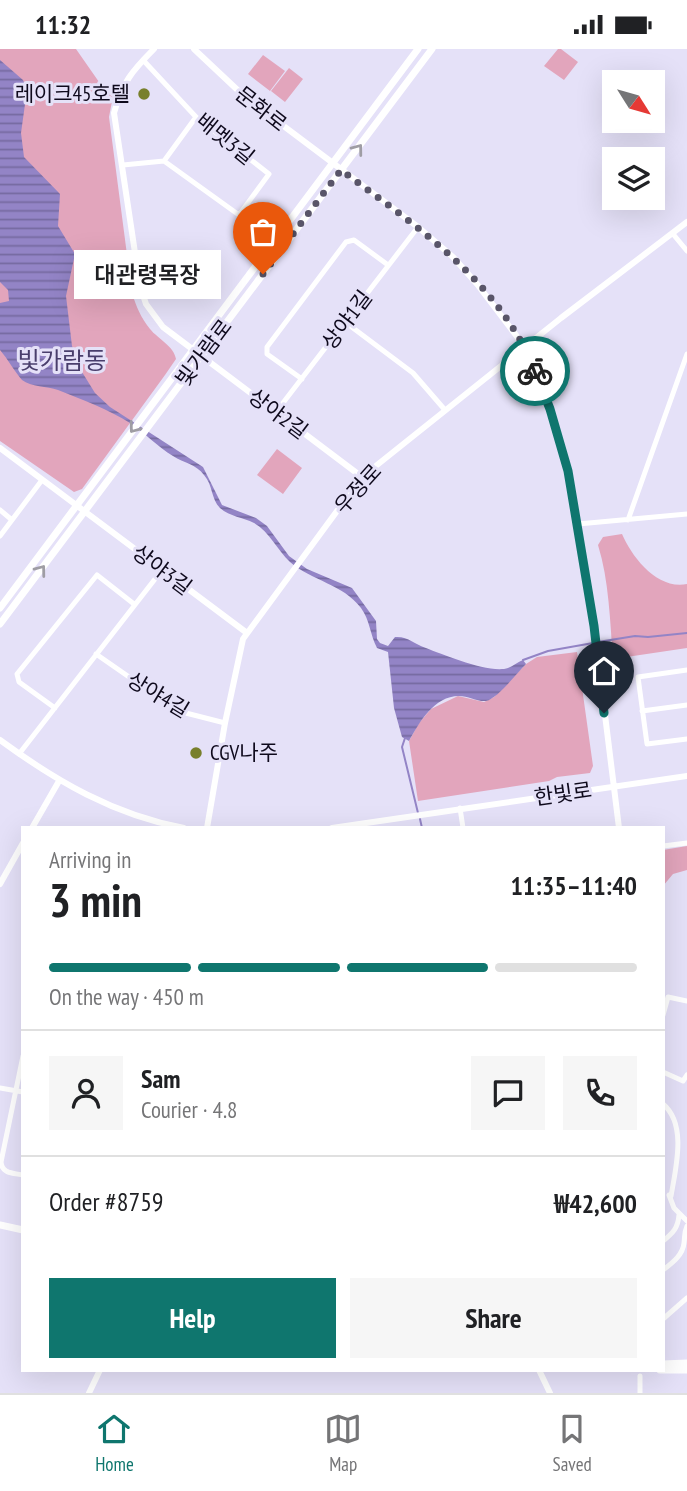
<!DOCTYPE html>
<html lang="en">
<head>
<meta charset="utf-8">
<style>
	:root { --surface:#fff; --page:#f6f6f6; --text:#202124; --muted:#757577; --line:#e0e0e0; --accent:#0f766e }
	body { margin:0; font-family:"PT Sans Narrow","Noto Sans KR",sans-serif; background:var(--page); color:var(--text); height:100vh; display:flex; flex-direction:column; font-size:26px; white-space:nowrap }
	* { box-sizing:border-box; margin:0 }
	p { font-size:23px; color:var(--muted) }
	.icon { flex:none; width:38px; height:38px; fill:none; stroke:currentColor; stroke-width:2; stroke-linecap:round; stroke-linejoin:round }
	.map { position:relative; flex:1; overflow:hidden }
	.drawer { position:absolute; left:21px; top:777px; width:644px; height:546px; display:flex; flex-direction:column; background:var(--surface); border-radius:0px; box-shadow:0 7px 28px #0002 }
	.drawer>* { flex:none }
	.needle { width:46px; rotate:127deg }
	.fabs { position:absolute; left:602px; top:21px; display:grid; gap:14px }
	.fabs a { display:grid; place-items:center; width:63px; height:63px; border-radius:0px; background:var(--surface); box-shadow:0 7px 28px #0002; font-size:35px }
	.pin { position:absolute; display:grid; place-items:center; width:60px; height:60px; color:#fff; margin:-72px -30px; border-radius:50% 50% 50% 0; rotate:-45deg; box-shadow:0 0 7px #0007 }
	.pin .icon { rotate:45deg }
	.courier { position:absolute; display:grid; place-items:center; width:70px; height:70px; margin:-35px; border:5px solid #0f766e; border-radius:50%; background:#fff; color:#222; box-shadow:0 2px 9px #0007 }
	.bubble { position:absolute; height:49px; border-radius:0px; background:var(--surface); box-shadow:0 7px 28px #0002; font-size:23px; font-weight:600; line-height:49px; text-align:center }
	.summary em { font-style:normal; font-weight:600 }
	.summary div { display:flex; flex-direction:column-reverse }
	.summary { display:flex; align-items:center; justify-content:space-between; height:119px; padding:0 28px }
	h1 { font-size:46px; font-weight:600; line-height:52px }
	.bar { display:grid; grid-template-columns:repeat(4,1fr); gap:10px 7px; align-content:center; height:84px; padding:0 28px }
	.bar i { height:9px; border-radius:5px; background:var(--line) }
	.bar .selected { background:var(--accent) }
	.bar p { grid-column:span 4 }
	.line { display:flex; align-items:center; gap:18px; padding:0 28px; border-top:2px solid var(--line) }
	.line div { flex:1 }
	.round { display:grid; place-items:center; flex:none; width:74px; height:74px; border-radius:0px; background:var(--page) }
	.primary-button { display:flex; gap:14px; margin-top:auto; padding:14px 28px }
	.primary-button a { flex:1; height:80px; border-radius:0px; background:var(--accent); color:#fff; font-size:28px; font-weight:600; line-height:80px; text-align:center }
	.primary-button a+a { background:var(--page); color:var(--text) }
	.status { display:flex; justify-content:space-between; align-items:center; height:49px; padding:0 35px; background:var(--surface); direction:ltr }
	.status svg { height:19px; fill:currentColor }
	.menu { display:flex; justify-content:space-around; align-items:center; height:98px; border-top:2px solid var(--line); background:var(--surface); font-size:19px; color:var(--muted) }
	.menu a { display:grid; justify-items:center; gap:4px }
	.menu .selected { color:var(--accent) }
	.map>svg:first-child { display:block }
	.green { fill:#e2a5bc }
	.water { fill:url(#water-rules) }
	.lines { fill:none; stroke-linecap:round; stroke-linejoin:round }
	.stream { stroke:#9384c6; stroke-width:2 }
	.minor { stroke:#fff; stroke-width:5 }
	.tertiary { stroke:#fff; stroke-width:6 }
	.secondary { stroke:#fff; stroke-width:7 }
	.oneway { stroke:#9f9da4 }
	.done { stroke:#595569; stroke-width:7; stroke-dasharray:0 12.6 }
	.route { stroke:#0f766e; stroke-width:9 }
	.poi-dot { fill:#787f2b; stroke:#e5e1f8; stroke-width:2.5 }
	.labels { text-anchor:middle; stroke-width:6; stroke-linejoin:round; paint-order:stroke }
	.poi-label { font-size:21px; fill:#0e091c; stroke:#e5e1f8; text-anchor:end }
	.street-label { font-size:21px; fill:#0e091c; stroke:#e5e1f8 }
	.quarter-label { font-size:24px; fill:#493e6c; stroke:#e5e1f8 }
</style>
</head>
<body>
<div class="status"><b>11:32</b><svg viewBox="0 0 49 12"><path d="M0 12V9h3v3zM5 12V6h3v6zM10 12V3h3v9zM15 12V0h3v12zM26 1h20v11H26zM47 4h2v5h-2z"/></svg></div>
<div class="map">
<svg width="687" height="1344" viewBox="0 0 687 1344">
	<defs>
		<pattern id="water-rules" width="6" height="5" patternUnits="userSpaceOnUse" patternTransform="scale(1.75)"><rect width="6" height="5" fill="#9384c6"/><path d="M0 2.5h6" fill="none" stroke="#766aa0"/></pattern>
	</defs>
	<rect width="100%" height="100%" fill="#e5e1f8"/>
	<!-- green -->
	<path class="green" d="M0 0H76L99 33 113 47 109 68 132 244C136 257 141 269 150 280 158 290 174 297 176 310L165 326 82 440 74 443 0 392Z
		M558 0H561L578 13 564 31 544 17Z
		M263 6 285 22 270 42 248 25Z
		M289 19 303 30 285 53 271 42Z
		M277 400 302 419 283 445 257 426Z
		M622 485C632 508 657 541 687 535V599L613 610C610 572 609 531 598 496L603 488Z
		M577 603 593 717 590 724 557 728 549 732 418 752 409 692 419 674 431 660 458 647 484 653 494 648 526 615 537 608Z
		M687 797V821L673 825 663 837V801Z"/>
	<!-- water -->
	<path class="water" d="M0 11 23 31 27 41 21 84 24 108 60 145 58 177 75 205 66 247 72 297 82 323 95 344 110 358 203 418 222 456 256 469 267 477 289 507 307 520 352 539 376 572 377 590 380 594 388 597 395 588C408 587 414 595 426 599 444 606 490 625 508 619 513 617 518 613 523 611L526 615C516 625 498 649 486 652 478 653 468 647 459 647 434 647 419 674 409 692L402 688 394 659 388 603 377 599C370 586 370 571 361 559 343 535 312 532 290 513 277 501 270 483 254 474 243 468 230 468 220 459 211 450 213 436 204 426 196 415 184 414 173 407 158 398 145 384 130 374 110 361 81 350 58 341 47 337 31 338 22 331 17 326 7 309 0 301V254L9 252 8 241 0 233Z"/>
	<g class="lines">
		<!-- stream -->
		<path class="stream" d="M598 593 635 587 648 588 687 584
			M523 611 548 602 593 594
			M405 689 402 698 418 764
			M420 770 422 779"/>
		<!-- minor -->
		<path class="minor" d="M164 112 196 68
			M123 116 164 112 239 166 269 125 196 68 143 11
			M673 185 687 202
			M345 273 413 324 445 361
			M302 330 267 305V298L346 193 354 191 388 216
			M276 363 418 178
			M0 461 12 471
			M628 471 687 305
			M578 475 687 465
			M0 487 42 431
			M96 605 178 662 225 674
			M687 621 638 628 647 695 687 690
			M55 659 19 633 17 625 97 526 134 555
			M642 662 687 656
			M19 705 162 521
			M460 759 463 779
			M663 797 687 794
			M663 966 668 948 687 952
			M23 1007 1 1113C2 1125 13 1124 23 1126
			M663 1023 683 1032 687 1026
			M0 1039 23 1043
			M663 1055C687 1075 676 1118 671 1147L669 1146 674 1159 687 1172
			M663 1192C673 1184 678 1179 679 1166
			M663 1221C672 1214 683 1206 684 1194 685 1187 684 1184 687 1177
			M663 1270 687 1249
			M640 1327V1344"/>
		<!-- tertiary -->
		<path class="tertiary" d="M154 0C132 22 122 34 114 64L140 237 146 255 163 278 362 428
			M194 0 245 48 418 178 453 208 477 235 525 298 550 360 568 422 594 577 619 779
			M0 399 247 584
			M0 691C56 732 114 766 184 779
			M32 779 59 732
			M207 779 225 674 243 590 362 428 561 269 687 173
			M332 779 687 727
			M0 835 23 794
			M539 1321 550 1344
			M89 1344 100 1321"/>
		<!-- secondary -->
		<path class="secondary" d="M0 559 418 0
			M0 575 432 0
			M0 1176 23 1181
			M663 1315 687 1314
			M660 1321H687"/>
	</g>
	<!-- one-way arrows -->
	<defs><path id="oneway-chevron" d="M-2-3.5L2.5 0L-2 3.5" fill="none" stroke-width="1.6" stroke-linecap="round" stroke-linejoin="round" transform="scale(1.75)"/></defs>
	<g class="oneway">
		<use href="#oneway-chevron" transform="translate(358 100) rotate(-53)"/>
		<use href="#oneway-chevron" transform="translate(134 379) rotate(127)"/>
		<use href="#oneway-chevron" transform="translate(41 521) rotate(-53)"/>
	</g>
	<g class="lines">
		<!-- done -->
		<path class="done" d="M263 225 341 121C415 176 500 233 535 322"/>
		<!-- route -->
		<path class="route" d="M535 322 550 360 568 422 594 577 604 664"/>
	</g>
	<!-- markers -->
	<g class="poi-dot">
		<circle cx="144" cy="45" r="7"/>
		<circle cx="196" cy="704" r="7"/>
	</g>
	<g class="labels">
		<!-- poi labels -->
		<g class="poi-label">
			<text x="130" y="52">레이크45호텔</text>
			<text x="210" y="711" text-anchor="start">CGV나주</text>
		</g>
		<!-- street labels -->
		<g class="street-label">
			<text transform="translate(261 60) rotate(38)" y="7">문화로</text>
			<text transform="translate(225 90) rotate(39)" y="7">배멧3길</text>
			<text transform="translate(347 271) rotate(-53)" y="7">상야1길</text>
			<text transform="translate(204 304) rotate(-53)" y="7">빛가람로</text>
			<text transform="translate(278 365) rotate(37)" y="7">상야2길</text>
			<text transform="translate(358 440) rotate(-48)" y="7">우정로</text>
			<text transform="translate(162 521) rotate(37)" y="7">상야3길</text>
			<text transform="translate(158 646) rotate(31)" y="7">상야4길</text>
			<text transform="translate(563 745) rotate(-8)" y="7">한빛로</text>
		</g>
		<!-- quarter labels -->
		<g class="quarter-label">
			<text x="62" y="320">빛가람동</text>
		</g>
	</g>
</svg>
<div class="fabs">
<a><svg class="needle" viewBox="-14 -14 28 28"><path d="M0-13l5 13h-10z" fill="#e53935"/><path d="M0 13l5-13h-10z" fill="#757577"/></svg></a>
<a><svg class="icon" aria-label="layers" viewBox="0 0 24 24"><path d="M12 4l9 5-9 5-9-5zM3 14l9 5 9-5"/></svg></a>
</div>
<div class="pin" style="left:263px;top:225px;background:#ea580c"><svg class="icon" aria-label="bag" viewBox="0 0 24 24"><path d="M5 8h14l-1 12H6zM9 8a3 3 0 0 1 6 0"/></svg></div>
<div class="pin" style="left:604px;top:664px;background:#1f2937"><svg class="icon" aria-label="home" viewBox="0 0 24 24"><path d="M3 11l9-7 9 7M6 9v11h12V9"/></svg></div>
<div class="courier" style="left:535px;top:322px"><svg class="icon" aria-label="bike" viewBox="0 0 24 24"><circle cx="6" cy="16" r="4"/><circle cx="18" cy="16" r="4"/><path d="M6 16l4-8h5l3 8M10 8l3 8H6M13 5h3"/></svg></div>
<div class="bubble" style="left:74px;top:201px;width:147px">대관령목장</div>
<section class="drawer">
<div class="summary"><div><h1>3 min</h1><p>Arriving in</p></div><em>11:35–11:40</em></div>
<div class="bar"><i class="selected"></i><i class="selected"></i><i class="selected"></i><i></i><p>On the way · 450 m</p></div>
<div class="line" style="height:126px"><a class="round"><svg class="icon" aria-label="person" viewBox="0 0 24 24"><circle cx="12" cy="8" r="4"/><path d="M4 21q1-7 8-7t8 7"/></svg></a><div><b>Sam</b><p>Courier · 4.8</p></div><a class="round"><svg class="icon" aria-label="chat" viewBox="0 0 24 24"><path d="M4 5h16v11H9l-5 4z"/></svg></a><a class="round"><svg class="icon" aria-label="phone" viewBox="0 0 24 24"><path d="M5 4h4l2 5-3 2q2 4 5 5l2-3 5 2v4C11 20 4 13 5 4z"/></svg></a></div>
<div class="line" style="height:91px"><div>Order #8759</div><b>₩42,600</b></div>
<div class="primary-button"><a>Help</a><a>Share</a></div>
</section>
</div>
<nav class="menu">
<a class="selected"><svg class="icon" aria-label="home" viewBox="0 0 24 24"><path d="M3 11l9-7 9 7M6 9v11h12V9"/></svg>Home</a>
<a><svg class="icon" aria-label="map" viewBox="0 0 24 24"><path d="M3 6l6-2 6 2 6-2v14l-6 2-6-2-6 2zM9 4v14M15 6v14"/></svg>Map</a>
<a><svg class="icon" aria-label="saved" viewBox="0 0 24 24"><path d="M7 4h10v16l-5-4-5 4z"/></svg>Saved</a>
</nav>
</body>
</html>
